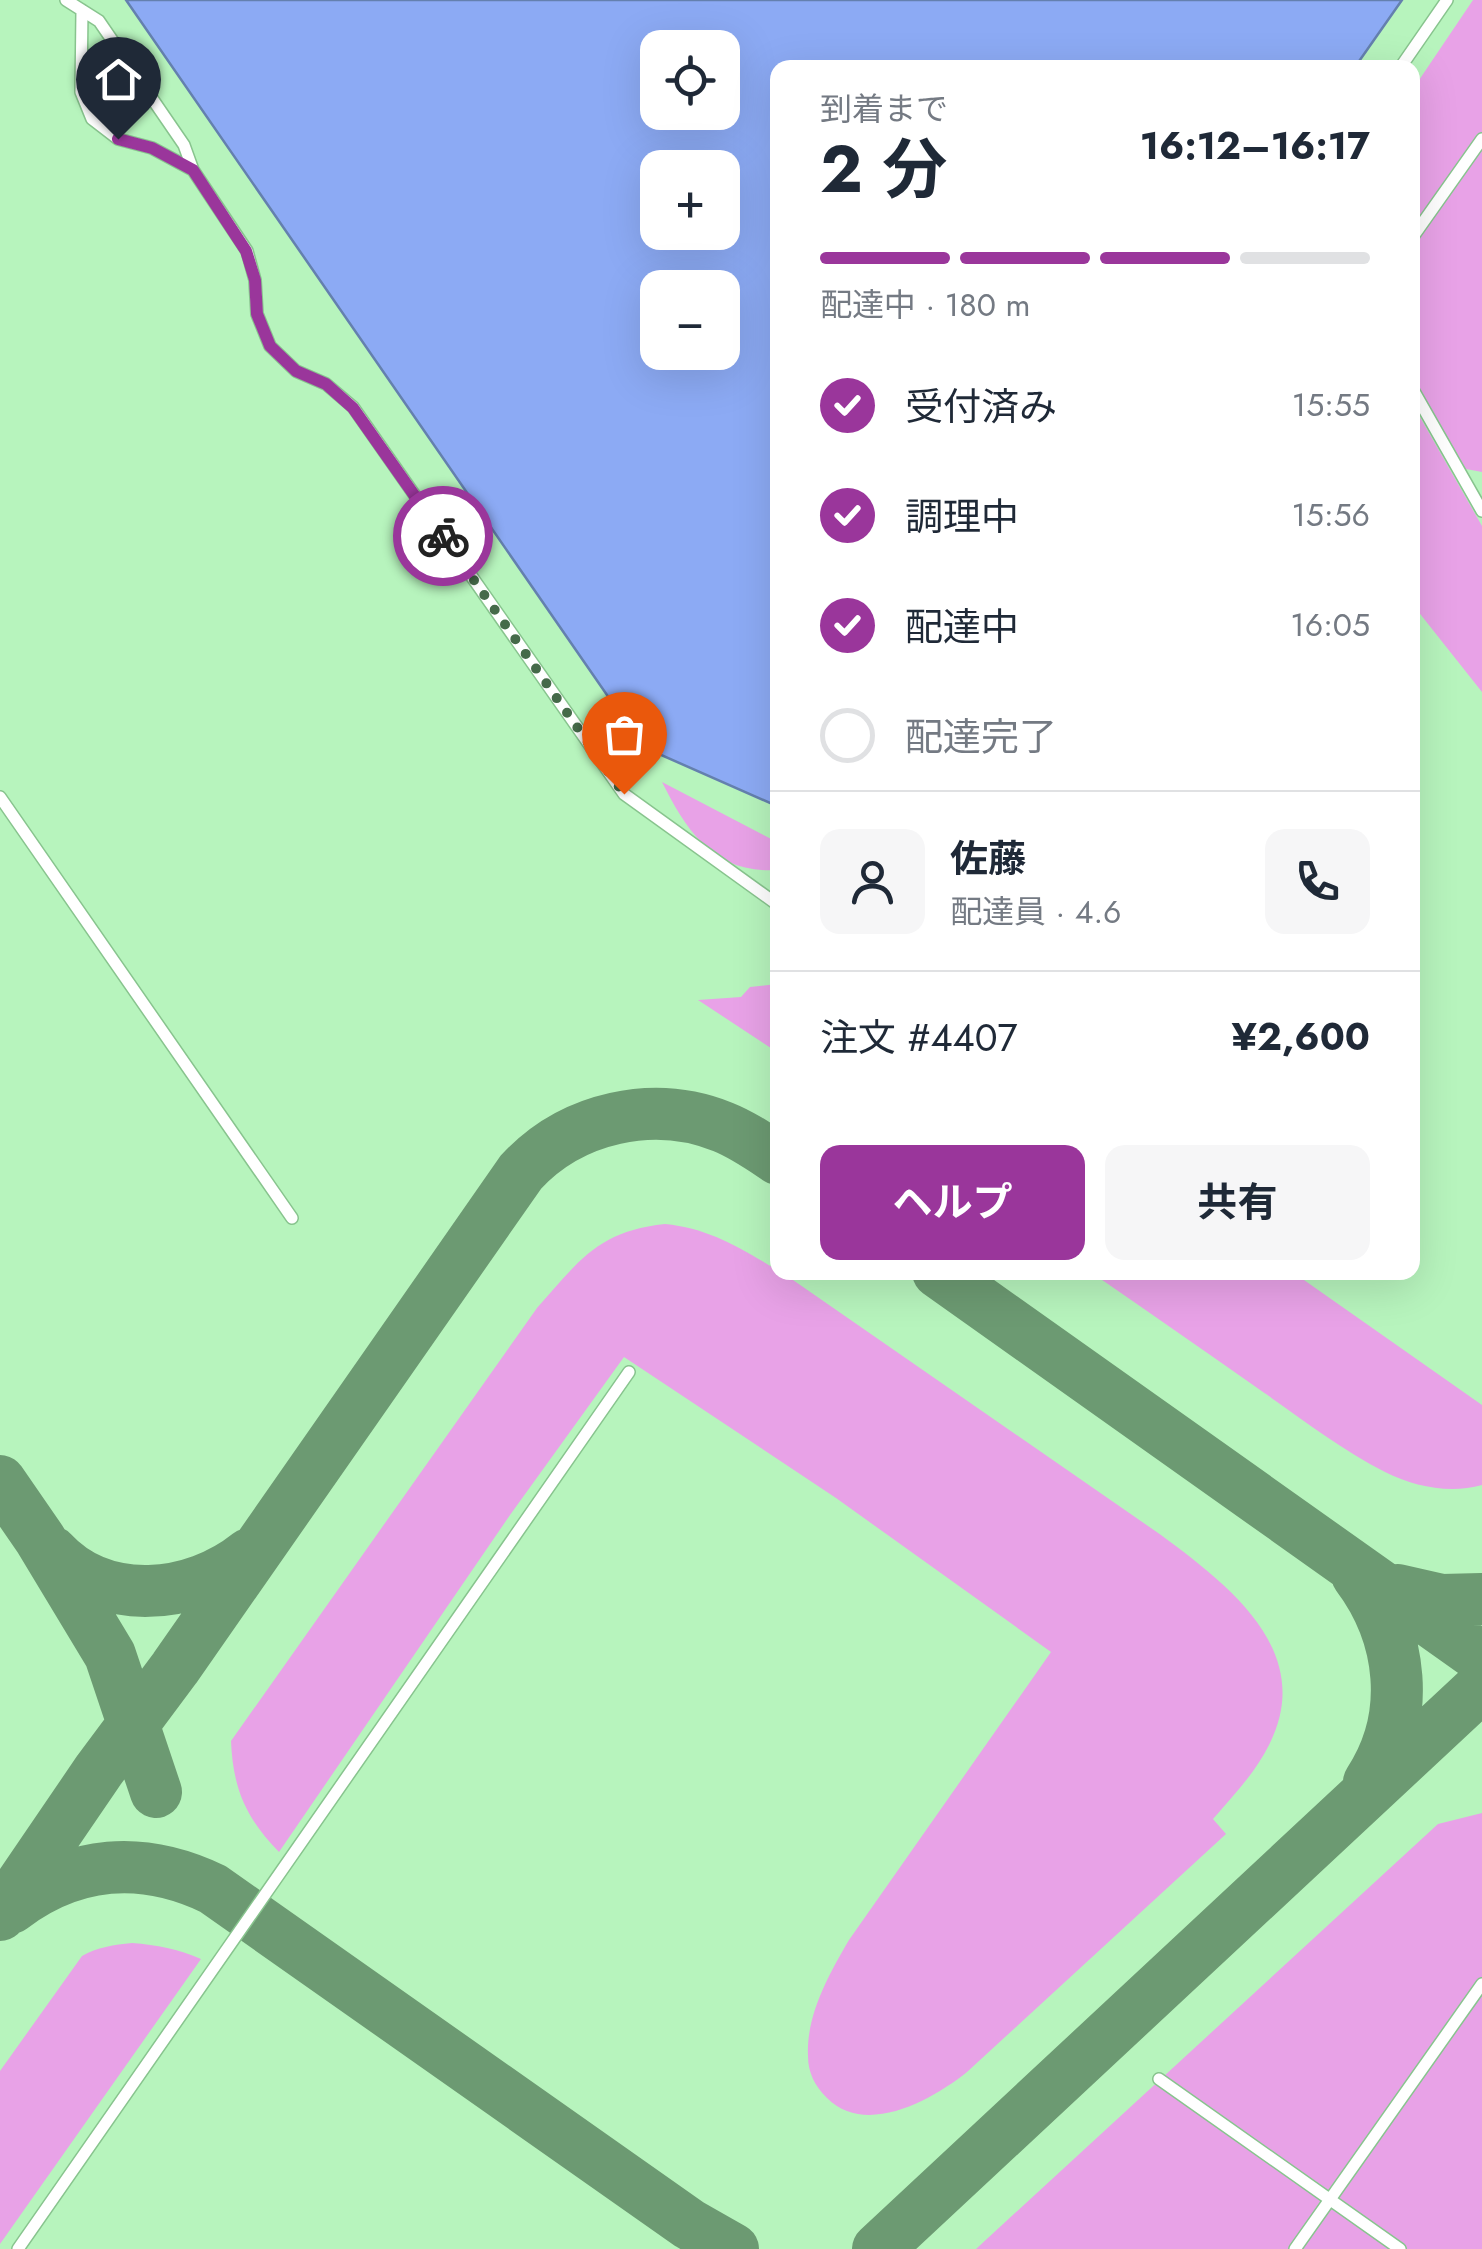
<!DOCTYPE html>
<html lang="ja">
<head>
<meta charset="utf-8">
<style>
	:root { --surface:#fff; --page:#f6f6f7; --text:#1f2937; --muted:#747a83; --line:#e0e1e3; --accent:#9a369b }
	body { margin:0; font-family:Jost,"Noto Sans JP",sans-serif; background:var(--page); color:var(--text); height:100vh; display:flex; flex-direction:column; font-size:38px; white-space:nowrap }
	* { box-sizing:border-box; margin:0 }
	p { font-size:32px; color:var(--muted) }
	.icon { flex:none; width:55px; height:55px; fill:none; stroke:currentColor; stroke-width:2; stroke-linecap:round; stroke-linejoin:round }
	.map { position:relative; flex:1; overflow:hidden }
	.details { position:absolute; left:770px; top:60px; width:650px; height:1220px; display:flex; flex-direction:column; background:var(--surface); border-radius:20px; box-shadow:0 10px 40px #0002 }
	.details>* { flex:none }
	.fabs { position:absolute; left:640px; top:30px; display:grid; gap:20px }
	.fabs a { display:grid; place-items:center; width:100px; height:100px; border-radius:20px; background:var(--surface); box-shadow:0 10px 40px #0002; font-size:50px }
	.pin { position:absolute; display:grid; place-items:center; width:85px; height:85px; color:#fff; margin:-102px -42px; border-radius:50% 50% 50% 0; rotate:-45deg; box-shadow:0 0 10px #0007 }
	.pin .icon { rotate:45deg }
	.courier { position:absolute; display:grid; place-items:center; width:100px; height:100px; margin:-50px; border:8px solid #9a369b; border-radius:50%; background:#fff; color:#222; box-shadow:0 2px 12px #0007 }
	.overview em { font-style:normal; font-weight:700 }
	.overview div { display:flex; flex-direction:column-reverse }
	.overview { display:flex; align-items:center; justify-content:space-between; height:170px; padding:0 50px }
	h1 { font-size:65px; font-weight:700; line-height:75px }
	.bar { display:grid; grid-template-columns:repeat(4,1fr); gap:15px 10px; align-content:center; height:120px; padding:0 50px }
	.bar i { height:12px; border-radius:8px; background:var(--line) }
	.bar .selected { background:var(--accent) }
	.bar p { grid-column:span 4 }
	.line { display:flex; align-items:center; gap:25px; padding:0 50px; border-top:2px solid var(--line) }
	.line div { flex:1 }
	.round { display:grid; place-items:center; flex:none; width:105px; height:105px; border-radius:20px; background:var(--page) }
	ol { padding:0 50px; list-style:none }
	li { display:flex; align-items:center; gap:30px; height:110px }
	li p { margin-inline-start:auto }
	li .icon { padding:10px; border-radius:50%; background:var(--accent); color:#fff; stroke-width:4 }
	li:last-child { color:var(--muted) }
	li i { width:55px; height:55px; border:5px solid var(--line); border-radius:50% }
	.cta { display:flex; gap:20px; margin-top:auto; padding:20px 50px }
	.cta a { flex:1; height:115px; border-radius:20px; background:var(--accent); color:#fff; font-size:40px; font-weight:700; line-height:115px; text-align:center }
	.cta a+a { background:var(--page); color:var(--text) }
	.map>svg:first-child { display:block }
	.green { fill:#e8a2e7 }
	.water { fill:#8caaf4; stroke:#6480ae; stroke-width:2.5; fill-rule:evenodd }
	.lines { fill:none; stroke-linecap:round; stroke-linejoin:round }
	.taxiway { stroke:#6c9a72; stroke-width:52 }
	.lane-casing { stroke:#88c48e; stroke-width:14 }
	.lane { stroke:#fff; stroke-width:11 }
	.done { stroke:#456a49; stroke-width:10; stroke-dasharray:0 18 }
	.route { stroke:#9a369b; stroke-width:12 }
</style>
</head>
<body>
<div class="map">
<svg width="1482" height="2249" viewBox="0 0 1482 2249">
	<rect width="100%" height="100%" fill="#b7f4bd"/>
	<!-- green -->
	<path class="green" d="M1473 0H1482V472L1466 469 1455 462 1413 376V89Z
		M1412 403 1482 526V692L1413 605Z
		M662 782 777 842V870C715 874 687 832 662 782Z
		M777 984V1052L698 1000 741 997 750 987Z
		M665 1224C708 1228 741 1248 777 1270L778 1272 793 1280 1161 1535C1227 1584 1317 1651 1269 1745 1255 1773 1233 1796 1213 1819L1226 1834 967 2072C932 2100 866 2137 827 2098 815 2086 808 2073 808 2056 806 2015 829 1974 849 1940L1051 1652 836 1498 624 1357 510 1515 279 1852C246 1818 233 1789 231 1741L537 1308C579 1261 598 1231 665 1224Z
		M1092 1273H1294L1482 1405V1485C1450 1494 1415 1487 1385 1472 1342 1450 1302 1419 1263 1392 1206 1352 1149 1312 1092 1273Z
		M1482 1813V2249H976L1438 1824Z
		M132 1943C157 1945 178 1949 201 1959L0 2244V2071L82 1956C97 1947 114 1945 132 1943Z"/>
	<!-- water -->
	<path class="water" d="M126 0H1402L1355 67 778 68 777 806 643 747ZM658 48H722V112H658ZM658 168H722V232H658ZM658 288H722V352H658Z"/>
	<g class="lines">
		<!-- taxiway -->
		<path class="taxiway" d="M938 1272 1482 1658
			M0 1481 40 1539 110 1655 156 1792
			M52 1552C104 1608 193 1599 249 1554
			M1357 1575C1403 1636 1412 1717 1369 1782
			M1398 1590 1442 1600 1482 1599
			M11 1908C74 1860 142 1855 213 1889L689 2224 733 2249
			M0 1915 99 1770 175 1668 521 1172C572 1117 654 1099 723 1127 743 1135 760 1147 778 1159
			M878 2249 1482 1686"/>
		<!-- lane casing -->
		<g class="lane-casing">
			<path id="lane" d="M66 0 99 21 184 145 193 170 247 251 255 280 257 314 270 346 296 371 326 384 353 407 624 794 778 905
				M82 10 81 92 92 119 118 139 152 148 193 170
				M1400 68 1447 0
				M1412 238 1482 139
				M1412 388 1482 511
				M0 797 292 1218
				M1159 2079 1400 2249
				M18 2249 629 1372
				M1295 2249 1482 1984"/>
		</g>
		<!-- lane -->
		<use href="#lane" class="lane"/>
	</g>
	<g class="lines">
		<!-- done -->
		<path class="done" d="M443 536 624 794"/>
		<!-- route -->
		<path class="route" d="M118 139 152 148 193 170 246 251 255 280 257 314 270 346 296 371 326 384 353 408 443 536"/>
	</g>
</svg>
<div class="fabs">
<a><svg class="icon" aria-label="locate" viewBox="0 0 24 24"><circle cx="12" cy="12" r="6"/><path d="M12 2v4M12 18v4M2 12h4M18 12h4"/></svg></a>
<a>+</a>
<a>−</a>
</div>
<div class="pin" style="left:624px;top:794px;background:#ea580c"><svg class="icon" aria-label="bag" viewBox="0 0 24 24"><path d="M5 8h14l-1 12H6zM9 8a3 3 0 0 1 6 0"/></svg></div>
<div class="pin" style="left:118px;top:139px;background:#1f2937"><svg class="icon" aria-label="home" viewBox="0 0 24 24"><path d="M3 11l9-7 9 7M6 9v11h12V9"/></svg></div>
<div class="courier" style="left:443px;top:536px"><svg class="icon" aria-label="bike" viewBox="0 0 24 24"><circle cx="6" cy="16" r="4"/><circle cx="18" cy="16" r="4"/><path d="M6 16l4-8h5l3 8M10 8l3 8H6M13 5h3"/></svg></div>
<section class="details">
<div class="overview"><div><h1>2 分</h1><p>到着まで</p></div><em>16:12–16:17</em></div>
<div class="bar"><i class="selected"></i><i class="selected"></i><i class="selected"></i><i></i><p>配達中 · 180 m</p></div>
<ol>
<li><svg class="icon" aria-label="check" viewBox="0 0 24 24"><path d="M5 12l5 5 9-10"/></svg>受付済み<p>15:55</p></li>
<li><svg class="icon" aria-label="check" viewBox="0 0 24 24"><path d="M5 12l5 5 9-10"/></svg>調理中<p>15:56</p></li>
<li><svg class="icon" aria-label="check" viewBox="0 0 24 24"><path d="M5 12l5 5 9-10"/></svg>配達中<p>16:05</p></li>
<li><i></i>配達完了</li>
</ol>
<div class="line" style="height:180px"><a class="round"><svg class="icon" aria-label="person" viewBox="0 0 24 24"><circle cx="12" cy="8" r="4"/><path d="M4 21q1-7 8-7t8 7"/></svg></a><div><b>佐藤</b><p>配達員 · 4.6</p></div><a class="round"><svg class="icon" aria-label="phone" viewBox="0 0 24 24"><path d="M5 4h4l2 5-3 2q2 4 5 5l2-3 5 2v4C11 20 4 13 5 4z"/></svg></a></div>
<div class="line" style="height:130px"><div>注文 #4407</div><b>¥2,600</b></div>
<div class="cta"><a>ヘルプ</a><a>共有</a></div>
</section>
</div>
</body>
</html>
